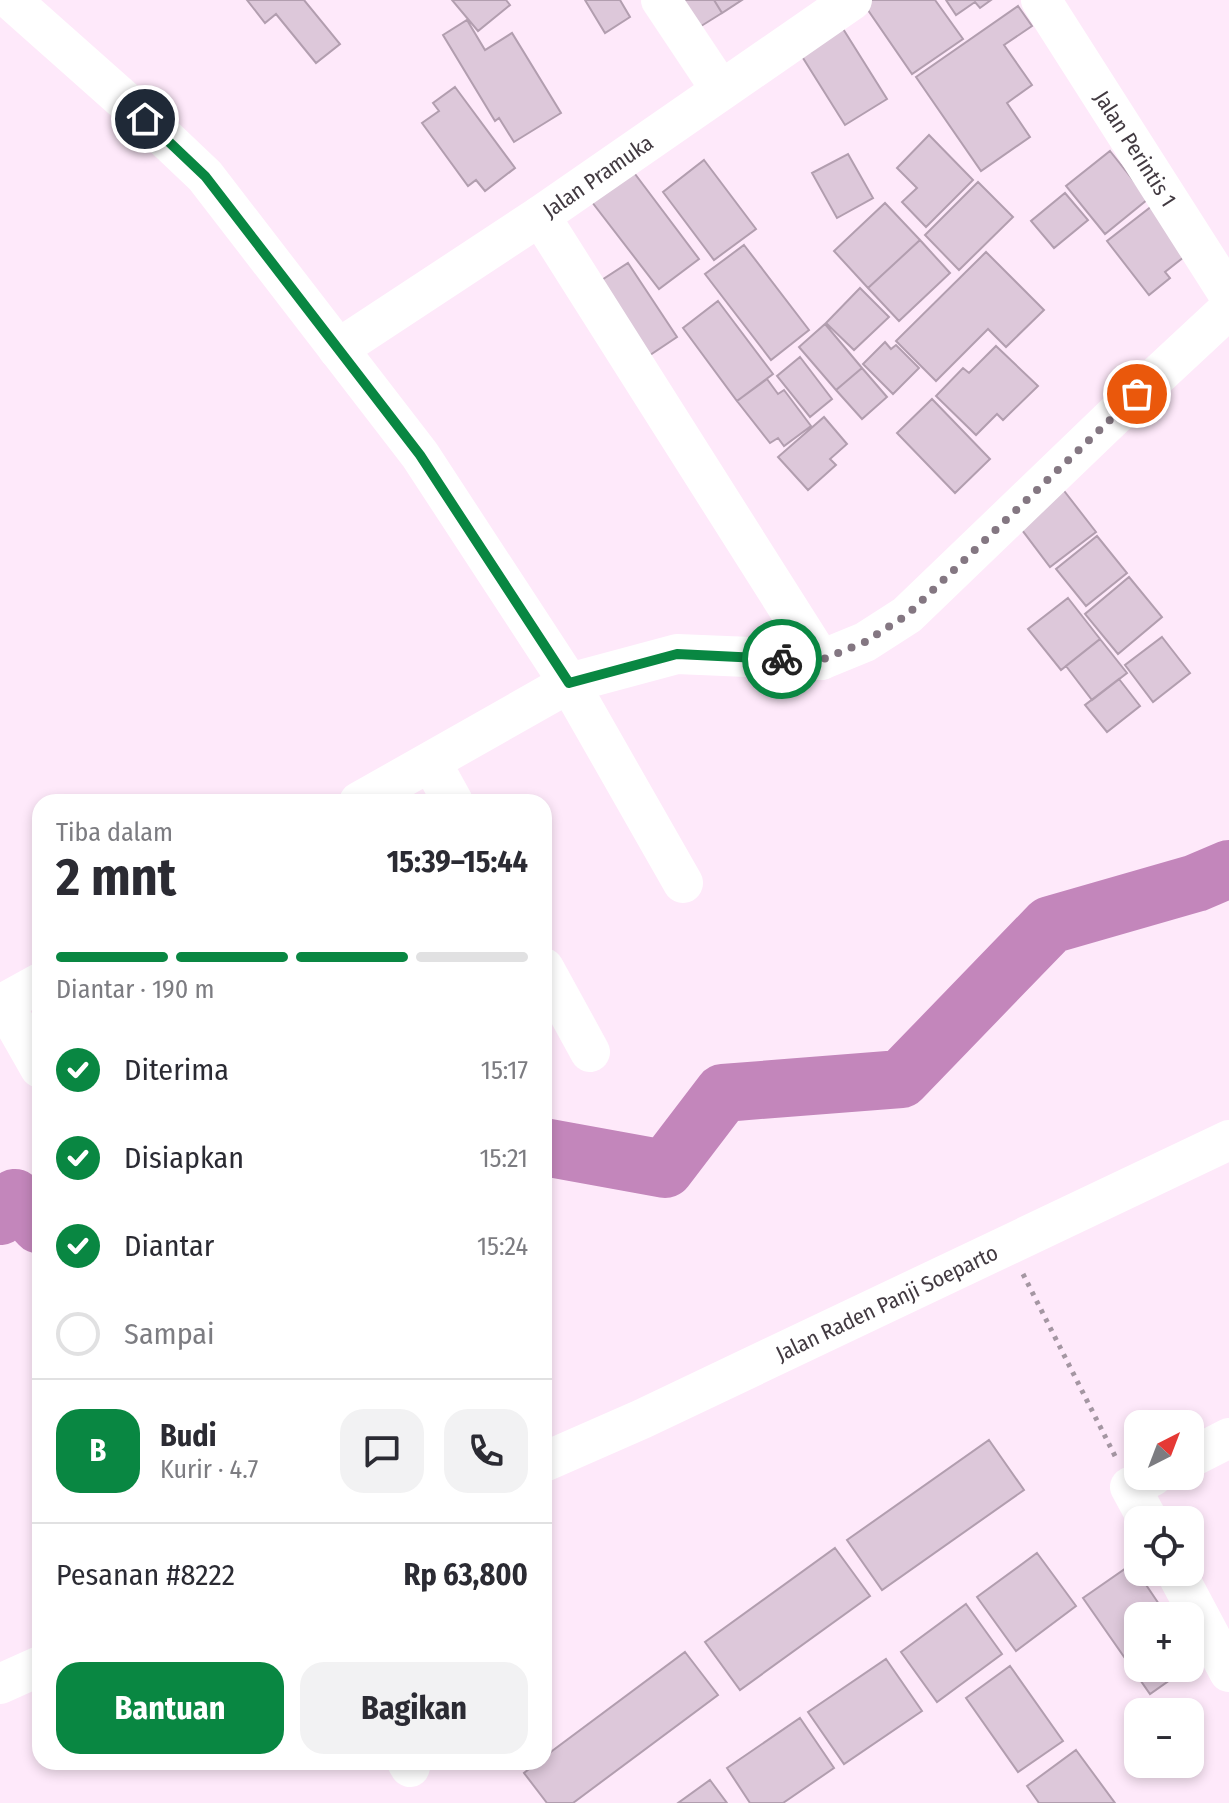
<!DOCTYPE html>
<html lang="id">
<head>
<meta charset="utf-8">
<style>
	:root { --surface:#fff; --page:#f2f2f3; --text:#2b2b33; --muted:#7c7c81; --line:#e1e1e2; --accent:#098742 }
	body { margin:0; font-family:"Fira Sans Condensed",sans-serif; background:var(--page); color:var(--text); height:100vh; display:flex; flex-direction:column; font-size:30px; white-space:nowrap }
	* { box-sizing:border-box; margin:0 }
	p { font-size:26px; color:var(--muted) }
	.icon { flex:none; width:44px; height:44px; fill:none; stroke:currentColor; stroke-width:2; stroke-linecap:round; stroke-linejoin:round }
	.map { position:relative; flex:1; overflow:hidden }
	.panel { position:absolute; left:32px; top:794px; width:520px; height:976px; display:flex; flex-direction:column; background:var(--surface); border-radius:24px; box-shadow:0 4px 12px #0003 }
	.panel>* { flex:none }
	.needle { width:52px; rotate:42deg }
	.fabs { position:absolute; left:1124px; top:1410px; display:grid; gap:16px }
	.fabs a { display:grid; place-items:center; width:80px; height:80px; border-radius:16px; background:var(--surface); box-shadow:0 4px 12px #0003; font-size:40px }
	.pin { position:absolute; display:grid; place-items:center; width:68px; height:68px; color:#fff; margin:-34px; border:4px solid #fff; border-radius:50%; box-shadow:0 2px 8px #0007 }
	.courier { position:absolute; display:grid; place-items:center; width:80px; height:80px; margin:-40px; border:6px solid #098742; border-radius:50%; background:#fff; color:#222; box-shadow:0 2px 10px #0007 }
	.head em { font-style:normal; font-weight:700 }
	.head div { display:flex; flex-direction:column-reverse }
	.head { display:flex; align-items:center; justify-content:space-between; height:136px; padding:0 24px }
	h1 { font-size:52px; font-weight:700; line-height:60px }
	.bar { display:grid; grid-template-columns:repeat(4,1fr); gap:12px 8px; align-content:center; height:96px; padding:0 24px }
	.bar i { height:10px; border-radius:6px; background:var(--line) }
	.bar .on { background:var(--accent) }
	.bar p { grid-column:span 4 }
	.line { display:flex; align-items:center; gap:20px; padding:0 24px; border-top:2px solid var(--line) }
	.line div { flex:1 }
	.round { display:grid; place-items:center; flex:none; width:84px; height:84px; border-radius:24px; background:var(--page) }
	ol { padding:0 24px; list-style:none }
	li { display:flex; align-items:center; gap:24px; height:88px }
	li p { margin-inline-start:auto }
	li .icon { padding:8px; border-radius:50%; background:var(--accent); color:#fff; stroke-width:4 }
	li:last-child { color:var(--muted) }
	li i { width:44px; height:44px; border:4px solid var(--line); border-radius:50% }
	.primary-button { display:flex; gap:16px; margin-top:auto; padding:16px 24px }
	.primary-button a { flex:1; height:92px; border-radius:24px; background:var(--accent); color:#fff; font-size:32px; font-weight:700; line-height:92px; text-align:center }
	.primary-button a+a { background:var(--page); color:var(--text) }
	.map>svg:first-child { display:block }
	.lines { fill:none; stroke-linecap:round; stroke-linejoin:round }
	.river { stroke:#c386bb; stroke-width:58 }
	.building { fill:#ddc8da; stroke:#b29eaf; stroke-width:2 }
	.path { stroke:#a496a2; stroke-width:5; stroke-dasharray:4 6; stroke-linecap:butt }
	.minor { stroke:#fff; stroke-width:40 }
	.done { stroke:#847782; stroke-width:8; stroke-dasharray:0 14.4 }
	.route { stroke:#098742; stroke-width:10 }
	.labels { text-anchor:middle; stroke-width:7; stroke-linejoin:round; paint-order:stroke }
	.street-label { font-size:22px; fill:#423a41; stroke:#fee9fa }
</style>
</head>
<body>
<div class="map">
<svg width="1229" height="1803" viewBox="0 0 1229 1803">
	<rect width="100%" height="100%" fill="#fee9fa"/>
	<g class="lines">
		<!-- river -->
		<path class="river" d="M544 1147 665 1169 723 1093 901 1079 1050 925 1196 883 1229 869
			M0 1216 15 1198 40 1225"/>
	</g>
	<!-- building -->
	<path class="building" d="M247 0H304L340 44 316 63 276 14 265 23Z
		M452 0H506L510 5 478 31Z
		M585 0H620L630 17 605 33Z
		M669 0H714L722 13 690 33Z
		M714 0H742L722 13Z
		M861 0H935L963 39 912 74Z
		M946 0H991L980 8 975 2 956 15Z
		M1018 6 1032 26 1004 45 1032 85 1007 103 1030 137 981 171 916 77Z
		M467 20 485 50 512 33 561 113 514 142 499 118 495 121 443 35Z
		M840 24 887 99 845 125 798 50Z
		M455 87 515 168 485 191 476 180 468 186 422 123 439 111 433 103Z
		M929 135 973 180 926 227 902 202 917 188 897 168Z
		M1110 151 1148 199 1105 234 1066 186Z
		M848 154 873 198 837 218 812 173Z
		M704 160 756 229 714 260 663 192Z
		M626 162 699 259 659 289 585 193Z
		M978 182 1013 217 959 270 925 235Z
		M1065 193 1088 220 1054 248 1031 221Z
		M885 203 920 240 868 288 834 251Z
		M1152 206 1189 253 1165 272 1170 278 1149 295 1107 241Z
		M920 240 950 273 899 321 868 288Z
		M744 245 809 330 771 360 705 274Z
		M986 252 1044 310 1006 347 988 329 936 381 896 341Z
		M628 263 677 337 641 361 591 287Z
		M860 288 889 317 854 350 826 323Z
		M718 301 773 374 737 401 683 328Z
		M825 324 862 368 836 390 799 347Z
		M885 342 891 349 896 345 919 368 893 394 863 364Z
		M996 346 1038 386 1003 420 997 414 976 435 936 396 963 368 969 373Z
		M800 357 832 399 810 417 777 376Z
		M862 368 887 397 862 419 836 390Z
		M767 379 778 394 784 390 811 426 784 446 778 438 770 443 737 401Z
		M932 399 990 459 955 493 897 433Z
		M824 417 847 444 830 459 836 465 808 490 778 457Z
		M1058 483 1096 532 1050 567 1013 518Z
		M1097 536 1127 573 1086 606 1056 569Z
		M1129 577 1162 617 1118 654 1085 614Z
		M1068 598 1100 639 1061 670 1028 629Z
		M1162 637 1190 673 1153 702 1125 665Z
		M1100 639 1127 673 1092 700 1066 666Z
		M1119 679 1140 706 1107 732 1085 705Z
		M989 1440 1024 1490 882 1590 847 1540Z
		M835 1548 870 1596 740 1690 705 1642Z
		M1037 1553 1076 1606 1016 1651 977 1597Z
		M1132 1564 1167 1616H1138V1668H1187L1150 1694 1083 1598Z
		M966 1604 1002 1654 937 1702 901 1652Z
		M685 1652 718 1695 573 1803H547L524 1773 538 1762H544V1757Z
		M886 1659 922 1711 844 1764 808 1712Z
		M1010 1666 1063 1741 1018 1772 966 1698Z
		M800 1718 834 1768 783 1803H750L727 1768Z
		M1076 1750 1115 1803H1039L1027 1786Z
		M710 1780 727 1803H678Z"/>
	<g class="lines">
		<!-- path -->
		<path class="path" d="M1023 1274 1116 1458"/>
		<!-- minor -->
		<g class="minor">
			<path d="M11 0 145 119 205 176 420 455 569 683 683 883"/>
			<path d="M661 0 721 90"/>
			<path id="s1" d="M1041 0 1229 295"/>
			<path d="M540 216 821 660"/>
			<path id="s2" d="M338 349 540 216 852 0"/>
			<path d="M431 762 453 802"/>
			<path d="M359 802 569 683 677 654 821 660 865 642 907 615 1114 416 1229 309"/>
			<path d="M544 968 590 1052"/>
			<path d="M3 1003 40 1068"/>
			<path d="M0 1005 40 983"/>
			<path d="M1190 1458 1229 1438"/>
			<path id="s3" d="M544 1462 642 1419 1229 1140"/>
			<path d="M1148 1520 1130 1487 1153 1476"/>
			<path d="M1176 1572 1229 1672"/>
			<path d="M0 1684 40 1666"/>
			<path d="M407 1762 410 1767"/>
		</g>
	</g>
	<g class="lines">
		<!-- done -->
		<path class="done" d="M782 659 821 660 865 642 907 615 1137 394"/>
		<!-- route -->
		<path class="route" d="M145 119 205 176 420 455 569 683 677 654 782 659"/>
	</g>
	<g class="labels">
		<!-- street labels -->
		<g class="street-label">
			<text dy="8" stroke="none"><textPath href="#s1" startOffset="176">Jalan Perintis 1</textPath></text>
			<text dy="8" stroke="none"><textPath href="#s2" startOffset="312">Jalan Pramuka</textPath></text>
			<text dy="8" stroke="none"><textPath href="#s3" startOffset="378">Jalan Raden Panji Soeparto</textPath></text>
		</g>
	</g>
</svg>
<div class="fabs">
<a><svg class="needle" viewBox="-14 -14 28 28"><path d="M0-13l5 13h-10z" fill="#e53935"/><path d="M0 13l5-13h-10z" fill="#7c7c81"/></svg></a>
<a><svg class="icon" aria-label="locate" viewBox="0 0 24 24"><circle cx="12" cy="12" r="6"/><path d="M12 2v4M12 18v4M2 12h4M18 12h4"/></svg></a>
<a>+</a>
<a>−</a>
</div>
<div class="pin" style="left:1137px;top:394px;background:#ea580c"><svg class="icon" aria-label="bag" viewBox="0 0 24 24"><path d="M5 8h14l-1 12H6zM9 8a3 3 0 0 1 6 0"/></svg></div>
<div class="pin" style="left:145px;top:119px;background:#1f2937"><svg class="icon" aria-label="home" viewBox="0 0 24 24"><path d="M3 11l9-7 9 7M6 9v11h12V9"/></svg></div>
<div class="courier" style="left:782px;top:659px"><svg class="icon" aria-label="bike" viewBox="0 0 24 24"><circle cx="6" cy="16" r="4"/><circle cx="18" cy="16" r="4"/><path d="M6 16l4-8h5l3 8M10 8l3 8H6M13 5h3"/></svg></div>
<section class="panel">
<div class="head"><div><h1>2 mnt</h1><p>Tiba dalam</p></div><em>15:39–15:44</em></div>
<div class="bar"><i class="on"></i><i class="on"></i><i class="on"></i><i></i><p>Diantar · 190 m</p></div>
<ol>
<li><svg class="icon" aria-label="check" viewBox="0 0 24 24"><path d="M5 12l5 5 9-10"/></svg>Diterima<p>15:17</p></li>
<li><svg class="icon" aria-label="check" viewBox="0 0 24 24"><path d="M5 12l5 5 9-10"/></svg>Disiapkan<p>15:21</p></li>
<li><svg class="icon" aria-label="check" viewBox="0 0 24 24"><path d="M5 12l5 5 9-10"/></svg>Diantar<p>15:24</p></li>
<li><i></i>Sampai</li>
</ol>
<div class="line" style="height:144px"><b class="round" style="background:var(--accent);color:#fff">B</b><div><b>Budi</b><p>Kurir · 4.7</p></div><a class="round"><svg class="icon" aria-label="chat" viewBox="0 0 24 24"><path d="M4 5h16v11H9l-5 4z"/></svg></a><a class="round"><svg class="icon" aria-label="phone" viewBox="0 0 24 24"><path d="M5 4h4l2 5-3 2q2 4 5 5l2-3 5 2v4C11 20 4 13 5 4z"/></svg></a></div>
<div class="line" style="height:104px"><div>Pesanan #8222</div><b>Rp 63,800</b></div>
<div class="primary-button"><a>Bantuan</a><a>Bagikan</a></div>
</section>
</div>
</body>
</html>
